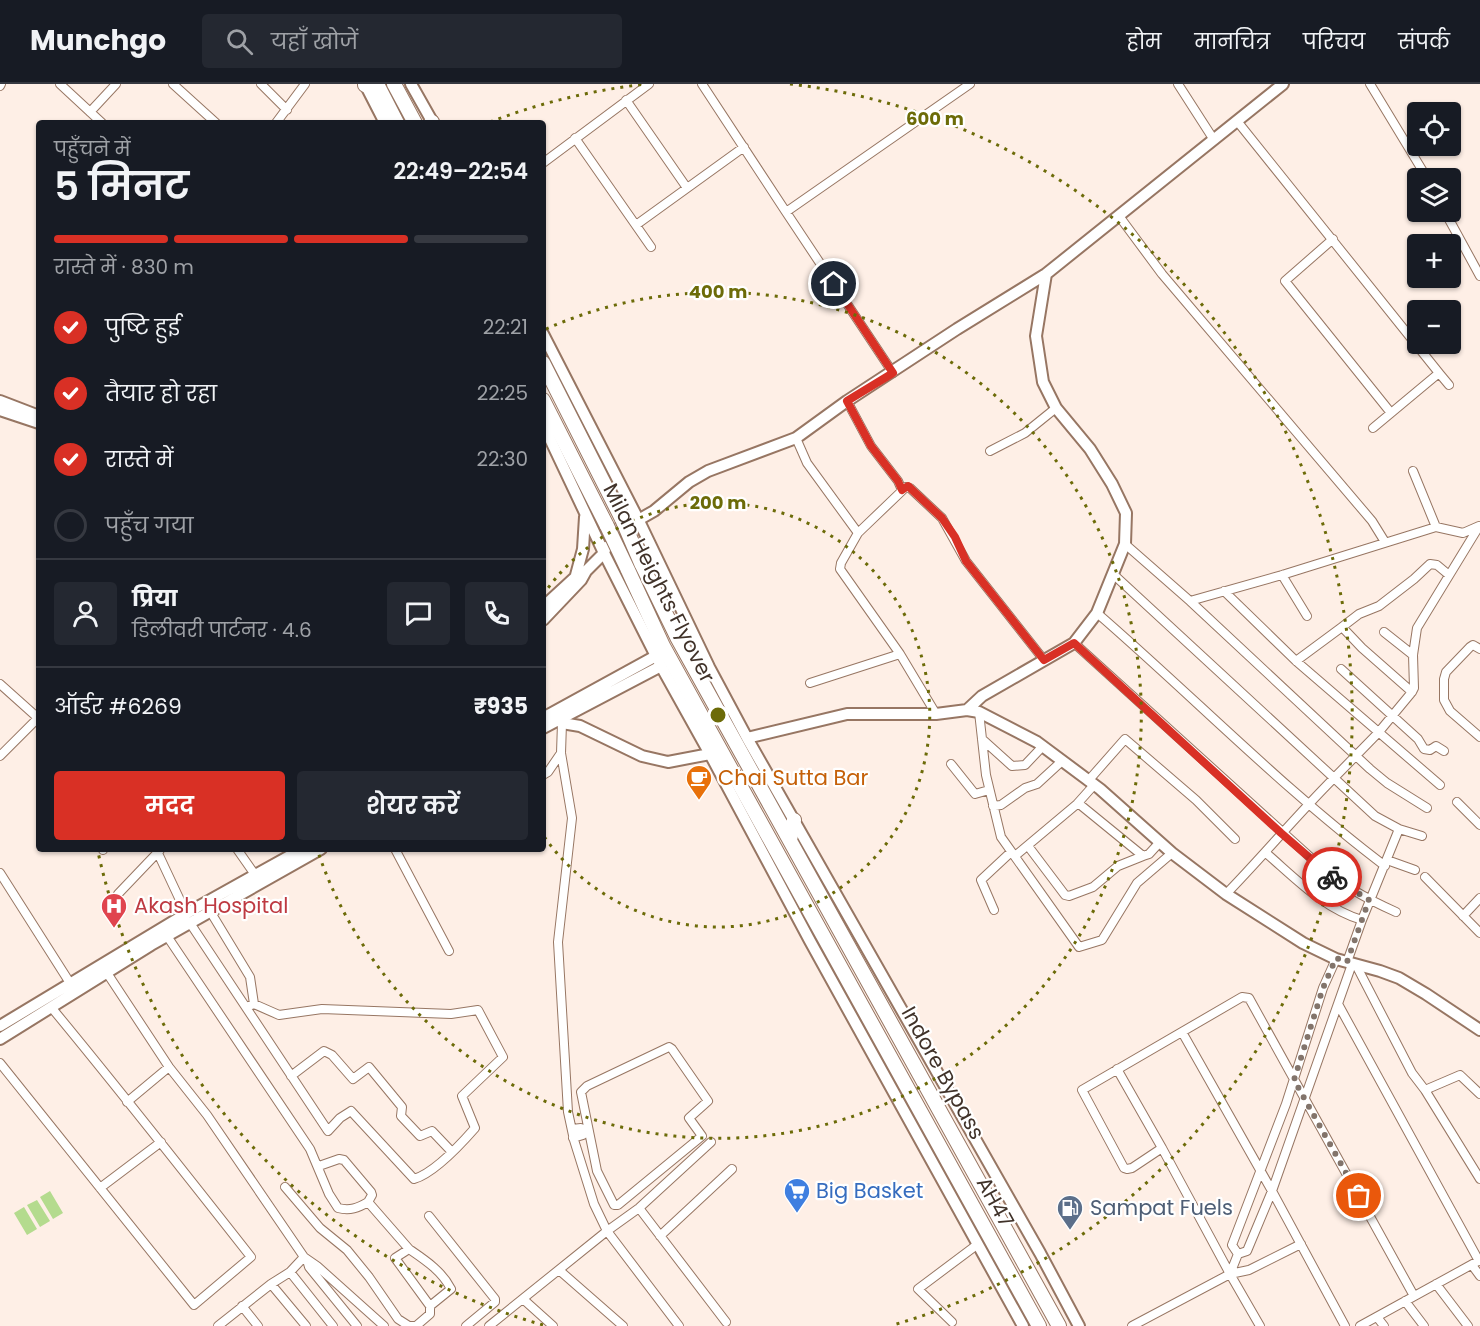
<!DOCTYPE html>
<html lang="hi">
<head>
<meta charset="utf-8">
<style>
	:root { --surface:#171b24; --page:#242831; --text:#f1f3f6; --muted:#9ea1a6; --line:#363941; --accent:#d93025 }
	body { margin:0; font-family:Poppins,"Noto Sans Devanagari",sans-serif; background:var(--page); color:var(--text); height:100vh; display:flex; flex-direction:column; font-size:22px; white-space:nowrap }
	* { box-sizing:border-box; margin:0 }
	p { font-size:20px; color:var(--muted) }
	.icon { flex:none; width:33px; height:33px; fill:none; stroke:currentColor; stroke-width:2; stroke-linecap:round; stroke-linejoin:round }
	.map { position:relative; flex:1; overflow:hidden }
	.sheet { position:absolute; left:36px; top:36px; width:510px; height:732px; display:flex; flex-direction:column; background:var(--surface); border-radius:6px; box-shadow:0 2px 4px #0004 }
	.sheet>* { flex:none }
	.controls { position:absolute; left:1407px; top:18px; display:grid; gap:12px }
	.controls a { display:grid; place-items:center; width:54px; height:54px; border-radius:6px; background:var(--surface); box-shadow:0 2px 4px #0004; font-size:30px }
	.pin { position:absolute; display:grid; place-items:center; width:51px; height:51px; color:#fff; margin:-26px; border:3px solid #fff; border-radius:50%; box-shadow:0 2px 6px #0007 }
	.courier { position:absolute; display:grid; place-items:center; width:60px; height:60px; margin:-30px; border:4px solid #d93025; border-radius:50%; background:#fff; color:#222; box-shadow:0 2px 8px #0007 }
	.headline em { font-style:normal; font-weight:600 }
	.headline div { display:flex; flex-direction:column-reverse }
	.headline { display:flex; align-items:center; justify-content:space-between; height:102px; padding:0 18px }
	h1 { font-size:39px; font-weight:600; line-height:45px }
	.bar { display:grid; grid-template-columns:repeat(4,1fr); gap:9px 6px; align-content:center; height:72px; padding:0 18px }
	.bar i { height:8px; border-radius:4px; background:var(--line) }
	.bar .active { background:var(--accent) }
	.bar p { grid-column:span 4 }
	.line { display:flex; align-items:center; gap:15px; padding:0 18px; border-top:2px solid var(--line) }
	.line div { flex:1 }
	.round { display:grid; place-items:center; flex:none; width:63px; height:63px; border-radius:6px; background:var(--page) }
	ol { padding:0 18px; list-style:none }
	li { display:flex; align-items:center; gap:18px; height:66px }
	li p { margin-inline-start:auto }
	li .icon { padding:6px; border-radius:50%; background:var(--accent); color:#fff; stroke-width:4 }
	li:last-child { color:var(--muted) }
	li i { width:33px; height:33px; border:3px solid var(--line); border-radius:50% }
	.action { display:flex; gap:12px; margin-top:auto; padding:12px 18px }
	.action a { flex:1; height:69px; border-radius:6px; background:var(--accent); color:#fff; font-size:24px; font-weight:600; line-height:69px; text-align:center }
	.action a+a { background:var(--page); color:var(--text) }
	header { display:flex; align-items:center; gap:36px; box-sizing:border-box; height:84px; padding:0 30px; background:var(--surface); border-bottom:2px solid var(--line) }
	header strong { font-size:28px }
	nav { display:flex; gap:33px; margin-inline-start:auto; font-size:21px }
	.search { width:420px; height:54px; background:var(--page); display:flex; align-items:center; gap:15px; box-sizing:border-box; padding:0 21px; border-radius:6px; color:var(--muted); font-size:22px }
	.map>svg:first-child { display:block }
	.green { fill:#b4db8e }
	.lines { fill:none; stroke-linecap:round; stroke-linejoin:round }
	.minor-casing { stroke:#977663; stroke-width:10 }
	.tertiary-casing { stroke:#977663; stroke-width:14 }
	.secondary-casing { stroke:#977663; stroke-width:14 }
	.trunk-casing { stroke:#977663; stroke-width:16 }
	.minor { stroke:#fff; stroke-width:8 }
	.tertiary { stroke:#fff; stroke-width:10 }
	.secondary { stroke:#fff; stroke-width:10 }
	.trunk { stroke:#fff; stroke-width:14 }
	.trunk-bridge-casing { stroke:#977663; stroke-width:16; stroke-linecap:butt }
	.trunk-bridge { stroke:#fff; stroke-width:14 }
	.done { stroke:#82746b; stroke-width:6; stroke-dasharray:0 10.8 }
	.route { stroke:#d93025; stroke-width:8 }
	.ring { fill:none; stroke:#6c6b08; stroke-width:3; stroke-dasharray:3 6 }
	.labels { text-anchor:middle; stroke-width:4.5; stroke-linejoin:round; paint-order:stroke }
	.street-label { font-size:21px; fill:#403229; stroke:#fff }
	.food-label { font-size:21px; fill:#c56008; stroke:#fff; text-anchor:start }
	.health-label { font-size:21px; fill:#be3a42; stroke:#fff; text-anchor:start }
	.shop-label { font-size:21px; fill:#366cbe; stroke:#fff; text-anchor:start }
	.service-label { font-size:21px; fill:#4e5e75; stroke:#fff; text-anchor:start }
	.centre { fill:#6c6b08; stroke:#fff; stroke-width:3 }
	.ring-label { font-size:18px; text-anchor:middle; font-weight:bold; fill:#6c6b08; stroke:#fff; stroke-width:4.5; stroke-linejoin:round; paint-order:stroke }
</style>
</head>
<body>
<header>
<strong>Munchgo</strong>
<div class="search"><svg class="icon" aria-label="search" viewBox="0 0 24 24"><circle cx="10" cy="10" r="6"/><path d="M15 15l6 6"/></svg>यहाँ खोजें</div>
<nav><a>होम</a><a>मानचित्र</a><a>परिचय</a><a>संपर्क</a></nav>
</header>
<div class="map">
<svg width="1480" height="1242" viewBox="0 0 1480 1242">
	<rect width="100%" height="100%" fill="#feefe6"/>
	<!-- green -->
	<path class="green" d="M50 1107 63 1129 53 1135 40 1113Z
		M37 1116 50 1137 40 1143 27 1121Z
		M24 1123 37 1145 27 1151 14 1129Z"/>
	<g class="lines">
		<!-- minor casing -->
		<g class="minor-casing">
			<path id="minor" d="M60 0 102 39
				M173 0 216 39
				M261 0 287 26
				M702 0 786 128 970 0
				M1178 0 1214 56
				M1370 0 1427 94
				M0 2 1 0
				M626 16 687 104
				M90 28 116 0
				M1237 37 1439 289 1373 344
				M276 39 305 0
				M575 54 651 163
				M543 79 649 0
				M786 128 893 289
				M1445 128 1480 192
				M1119 132 1162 190 1372 437 1385 458
				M636 141 744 63
				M1333 155 1285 197 1391 329
				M1439 289 1449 301
				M847 317 871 362 898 397 902 406
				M796 354 807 379 858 449
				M990 367 1025 349 1056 324
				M1413 387 1436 443
				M1125 460 1190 517 1282 491 1436 443 1463 449 1479 442
				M1113 490 1334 694C1296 732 1263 772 1226 810
				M1282 491 1307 532
				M1224 507 1296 577 1440 701
				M1190 517 1370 685 1387 699 1427 724
				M1097 529C1194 613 1283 705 1385 782
				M1342 543 1359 530 1379 522 1414 495 1430 480 1437 481 1449 491
				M1384 548 1413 571
				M1074 559 1321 783C1344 803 1369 816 1396 828
				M1480 565 1473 561 1470 563 1446 588 1444 595V616L1450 627 1480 653
				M1296 577 1342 543 1362 564 1412 608
				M1341 585 1418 655 1424 665 1430 666 1436 662 1444 667
				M810 599 900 570
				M0 600 38 634
				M979 628 986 691 1001 753 1079 863 1102 856 1137 799 1172 769
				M936 630 900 570 840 485 841 479 858 449 906 403 910 404 942 434 966 477 1044 576
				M562 639 561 669 572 734 558 858 568 1028 574 1056 594 1120 607 1147 679 1242
				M982 655 1012 682 1025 681 1043 662
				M0 672 39 633
				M951 680 975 710 989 706
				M543 691 548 688 561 669
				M1088 697 1125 655 1196 716 1235 755
				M1457 718 1480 741
				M993 722 1001 721 1025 704 1037 700 1062 677
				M1399 745 1422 752
				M1028 762 1065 811 1069 812 1093 803 1118 782 1143 772 1078 719
				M156 765 186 829
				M237 765 258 795
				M395 765 449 867
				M103 766V765
				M1266 769C1295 794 1324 825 1362 836L1347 878
				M1015 772 1077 720 1094 701
				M1143 772 1149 770 1160 758
				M1387 776 1415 786
				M0 789 70 899
				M1425 793 1480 849
				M118 810 160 766
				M994 826 981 796 1011 768
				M210 827 250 893 254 920
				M1463 832 1480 814
				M1362 836 1399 745 1375 732 1334 694 1378 649 1412 608 1414 604 1413 571 1417 544 1478 444
				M190 839 328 1047 340 1034 351 1027 414 1095C434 1089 461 1060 475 1044L462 1012 503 973 478 926 451 930 322 925 279 931 254 920 246 923
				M167 852 310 1065 329 1110 338 1124C350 1127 358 1124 368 1118
				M1356 881 1412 989 1425 1006 1480 1095
				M107 889 169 983 207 1031 304 1173 317 1182 384 1242
				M1338 920 1479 1177
				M1182 948 1272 1107 1345 1242
				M669 963 672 965 708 1017 689 1034 702 1052 618 1121H614L597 1087 581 1008 587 1002Z
				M0 979 194 1221 251 1173C185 1089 119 1005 51 923
				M1117 985 1162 1064 1230 1190 1249 1186 1301 1160
				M291 992 324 967 332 971 353 995 369 983 402 1023 401 1032 420 1052 432 1047 451 1067
				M1425 1006 1460 991 1480 1010
				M127 1018 169 983
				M572 1045 581 1044 587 1047 583 1051 573 1054
				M1162 1064 1132 1084 1127 1085 1124 1084 1082 1006 1242 913 1249 914 1414 1212
				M285 1103 320 1144 347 1166 369 1193 398 1235 409 1242H416L430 1230V1222L395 1174 409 1165 368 1118 372 1111 371 1108 344 1076 339 1075 319 1082
				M100 1104 161 1058
				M639 1124 726 1238
				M429 1132 495 1215V1218L466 1242
				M660 1152 732 1085
				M409 1165C425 1176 442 1187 451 1205L430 1222
				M1238 1170 1232 1161 1286 1020 1323 904 1336 875
				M1238 1170 1247 1167 1272 1107 1352 880
				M307 1176 309 1183 357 1242
				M1472 1181 1480 1192
				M559 1186 623 1242
				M290 1188 304 1173
				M1230 1190 1260 1242
				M271 1200 306 1242
				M1436 1200 1468 1242
				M523 1215 553 1242
				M1405 1217 1424 1242
				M242 1222 258 1242
				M1377 1233 1384 1242
				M952 1238 918 1205 978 1160
				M218 1242 271 1200 290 1188 333 1242
				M489 1242 607 1147 639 1124 711 1058
				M1132 1242 1230 1190 1238 1170
				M1360 1242 1480 1176"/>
		</g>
		<!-- tertiary casing -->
		<g class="tertiary-casing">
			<path id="tertiary" d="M365 0 385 39
				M411 0 433 39
				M543 250 638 435 709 583 747 654 1040 1169 1079 1242
				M0 317 39 332
				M0 326 39 339
				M543 340 604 469 661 582 710 670 810 857 1023 1242
				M633 439 654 427 689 398 708 387 796 354 847 317 957 245 1046 190 1283 0
				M576 491 583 465 585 433
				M543 523 580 489
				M543 536 581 496 586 487 604 469 606 463
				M967 626 982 612 1074 559 1097 529 1125 460 1126 429 1112 400 1090 365 1056 324 1043 298 1036 252 1046 190
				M553 634 562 639 580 642 642 672 668 678 710 670
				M747 654 847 630H936L967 626 979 628 1037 658 1100 705 1172 769 1226 810 1303 859 1336 875 1380 887 1399 894 1426 910 1480 946"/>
		</g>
		<!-- secondary casing -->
		<g class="secondary-casing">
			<path id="secondary" d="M543 634 656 572
				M543 644 661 582
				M0 942 194 825 302 765
				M0 955 151 861 321 765"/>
		</g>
		<!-- trunk casing -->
		<g class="trunk-casing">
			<path id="trunk" d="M377 0 397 39
				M394 0 415 39
				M365 1 367 0
				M431 39 432 38
				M543 279 622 435
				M543 316 607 442
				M641 479 677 553 1059 1242
				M627 484 663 562 1039 1242
				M790 756 794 736"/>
		</g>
		<!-- minor -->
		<use href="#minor" class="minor"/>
		<!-- tertiary -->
		<use href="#tertiary" class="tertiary"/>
		<!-- secondary -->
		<use href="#secondary" class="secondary"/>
		<!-- trunk -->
		<use href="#trunk" class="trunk"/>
		<!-- trunk-bridge casing -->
		<g class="trunk-bridge-casing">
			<path id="trunk-bridge" d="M622 435 641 479
				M607 442 627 484"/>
		</g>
		<!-- trunk-bridge -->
		<use href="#trunk-bridge" class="trunk-bridge"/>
	</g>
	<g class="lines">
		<!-- done -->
		<path class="done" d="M1332 793 1369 816 1347 878 1336 874 1323 904 1294 996 1359 1112"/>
		<!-- route -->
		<path class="route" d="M834 200 893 289 847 317 871 362 898 397 902 406 908 402 942 434 955 453 966 477 1044 576 1074 559 1281 749 1332 793"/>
	</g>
	<!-- distance rings -->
	<g class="ring">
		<path d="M543 511A212 212 0 1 1 543 751"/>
		<path d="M546 245A423 423 0 1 1 317 765"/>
		<path d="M543 1241A635 635 0 0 1 98 768M490 38A635 635 0 0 1 646 0M790 0A635 635 0 0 1 893 1241"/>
	</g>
	<!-- icons -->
	<defs>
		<g id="cafe-pin" transform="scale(1.35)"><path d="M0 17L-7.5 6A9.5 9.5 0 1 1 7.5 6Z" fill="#e8710a" stroke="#fff"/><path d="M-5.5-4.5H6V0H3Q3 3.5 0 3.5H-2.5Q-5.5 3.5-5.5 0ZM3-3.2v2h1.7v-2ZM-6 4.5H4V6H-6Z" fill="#fff"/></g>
		<g id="hospital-pin" transform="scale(1.35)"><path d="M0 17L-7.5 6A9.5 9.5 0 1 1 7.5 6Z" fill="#e0444e" stroke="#fff"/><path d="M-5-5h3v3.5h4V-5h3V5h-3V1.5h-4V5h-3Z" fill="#fff"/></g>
		<g id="supermarket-pin" transform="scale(1.35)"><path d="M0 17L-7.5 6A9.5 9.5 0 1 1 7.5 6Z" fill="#3f7fe0" stroke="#fff"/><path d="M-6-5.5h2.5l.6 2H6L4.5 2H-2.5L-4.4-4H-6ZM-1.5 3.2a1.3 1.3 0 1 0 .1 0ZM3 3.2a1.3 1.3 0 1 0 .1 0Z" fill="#fff"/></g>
		<g id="fuel-pin" transform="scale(1.35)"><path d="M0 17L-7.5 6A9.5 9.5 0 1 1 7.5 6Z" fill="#5c6f8a" stroke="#fff"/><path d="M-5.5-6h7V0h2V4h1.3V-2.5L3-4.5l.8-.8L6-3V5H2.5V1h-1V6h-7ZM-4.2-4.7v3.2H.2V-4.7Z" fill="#fff"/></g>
	</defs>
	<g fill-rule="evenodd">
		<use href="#cafe-pin" x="699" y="694"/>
		<use href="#hospital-pin" x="114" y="822"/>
		<use href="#supermarket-pin" x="797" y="1107"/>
		<use href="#fuel-pin" x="1070" y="1124"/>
	</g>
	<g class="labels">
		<!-- street labels -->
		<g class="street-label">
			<text transform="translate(659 499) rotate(63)" y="7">Milan Heights Flyover</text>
			<text transform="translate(943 989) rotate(61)" y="7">Indore Bypass</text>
			<text transform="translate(995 1118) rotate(61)" y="7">AH47</text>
		</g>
		<!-- food labels -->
		<g class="food-label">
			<text x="718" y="701">Chai Sutta Bar</text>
		</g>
		<!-- health labels -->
		<g class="health-label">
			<text x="134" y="829">Akash Hospital</text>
		</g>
		<!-- shop labels -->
		<g class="shop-label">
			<text x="816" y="1114">Big Basket</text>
		</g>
		<!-- service labels -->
		<g class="service-label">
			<text x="1090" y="1131">Sampat Fuels</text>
		</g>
	</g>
	<circle cx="718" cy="631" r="9" class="centre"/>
	<g class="ring-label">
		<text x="935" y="41">600 m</text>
		<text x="718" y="214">400 m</text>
		<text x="718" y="425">200 m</text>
	</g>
</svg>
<div class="controls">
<a><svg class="icon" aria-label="locate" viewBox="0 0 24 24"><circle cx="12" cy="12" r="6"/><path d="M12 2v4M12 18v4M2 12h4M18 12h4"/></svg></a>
<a><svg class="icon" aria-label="layers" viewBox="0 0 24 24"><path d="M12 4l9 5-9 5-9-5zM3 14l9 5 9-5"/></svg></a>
<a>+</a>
<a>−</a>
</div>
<div class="pin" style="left:1359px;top:1112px;background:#ea580c"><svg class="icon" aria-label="bag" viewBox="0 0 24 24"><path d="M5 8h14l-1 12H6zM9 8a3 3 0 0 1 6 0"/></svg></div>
<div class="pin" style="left:834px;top:200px;background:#1f2937"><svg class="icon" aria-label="home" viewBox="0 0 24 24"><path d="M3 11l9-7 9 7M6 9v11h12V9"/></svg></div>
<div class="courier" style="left:1332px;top:793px"><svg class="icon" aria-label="bike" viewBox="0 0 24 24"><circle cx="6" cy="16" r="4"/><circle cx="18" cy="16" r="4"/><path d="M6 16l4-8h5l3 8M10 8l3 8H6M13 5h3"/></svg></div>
<section class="sheet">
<div class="headline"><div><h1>5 मिनट</h1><p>पहुँचने में</p></div><em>22:49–22:54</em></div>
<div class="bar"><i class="active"></i><i class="active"></i><i class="active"></i><i></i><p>रास्ते में · 830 m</p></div>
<ol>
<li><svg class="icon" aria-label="check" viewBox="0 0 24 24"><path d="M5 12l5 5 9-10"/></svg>पुष्टि हुई<p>22:21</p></li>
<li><svg class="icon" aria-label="check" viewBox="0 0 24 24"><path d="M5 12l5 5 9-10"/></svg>तैयार हो रहा<p>22:25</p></li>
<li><svg class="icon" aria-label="check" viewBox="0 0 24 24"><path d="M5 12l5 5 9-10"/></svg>रास्ते में<p>22:30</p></li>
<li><i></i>पहुँच गया</li>
</ol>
<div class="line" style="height:108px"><a class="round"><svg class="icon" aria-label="person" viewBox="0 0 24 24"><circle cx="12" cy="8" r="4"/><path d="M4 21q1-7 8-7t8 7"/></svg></a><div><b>प्रिया</b><p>डिलीवरी पार्टनर · 4.6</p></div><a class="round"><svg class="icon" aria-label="chat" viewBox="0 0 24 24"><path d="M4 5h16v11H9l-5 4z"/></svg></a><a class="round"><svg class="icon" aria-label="phone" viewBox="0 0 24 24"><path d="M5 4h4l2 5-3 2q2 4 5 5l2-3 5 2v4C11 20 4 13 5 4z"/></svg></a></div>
<div class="line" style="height:78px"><div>ऑर्डर #6269</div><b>₹935</b></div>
<div class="action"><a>मदद</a><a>शेयर करें</a></div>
</section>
</div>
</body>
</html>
